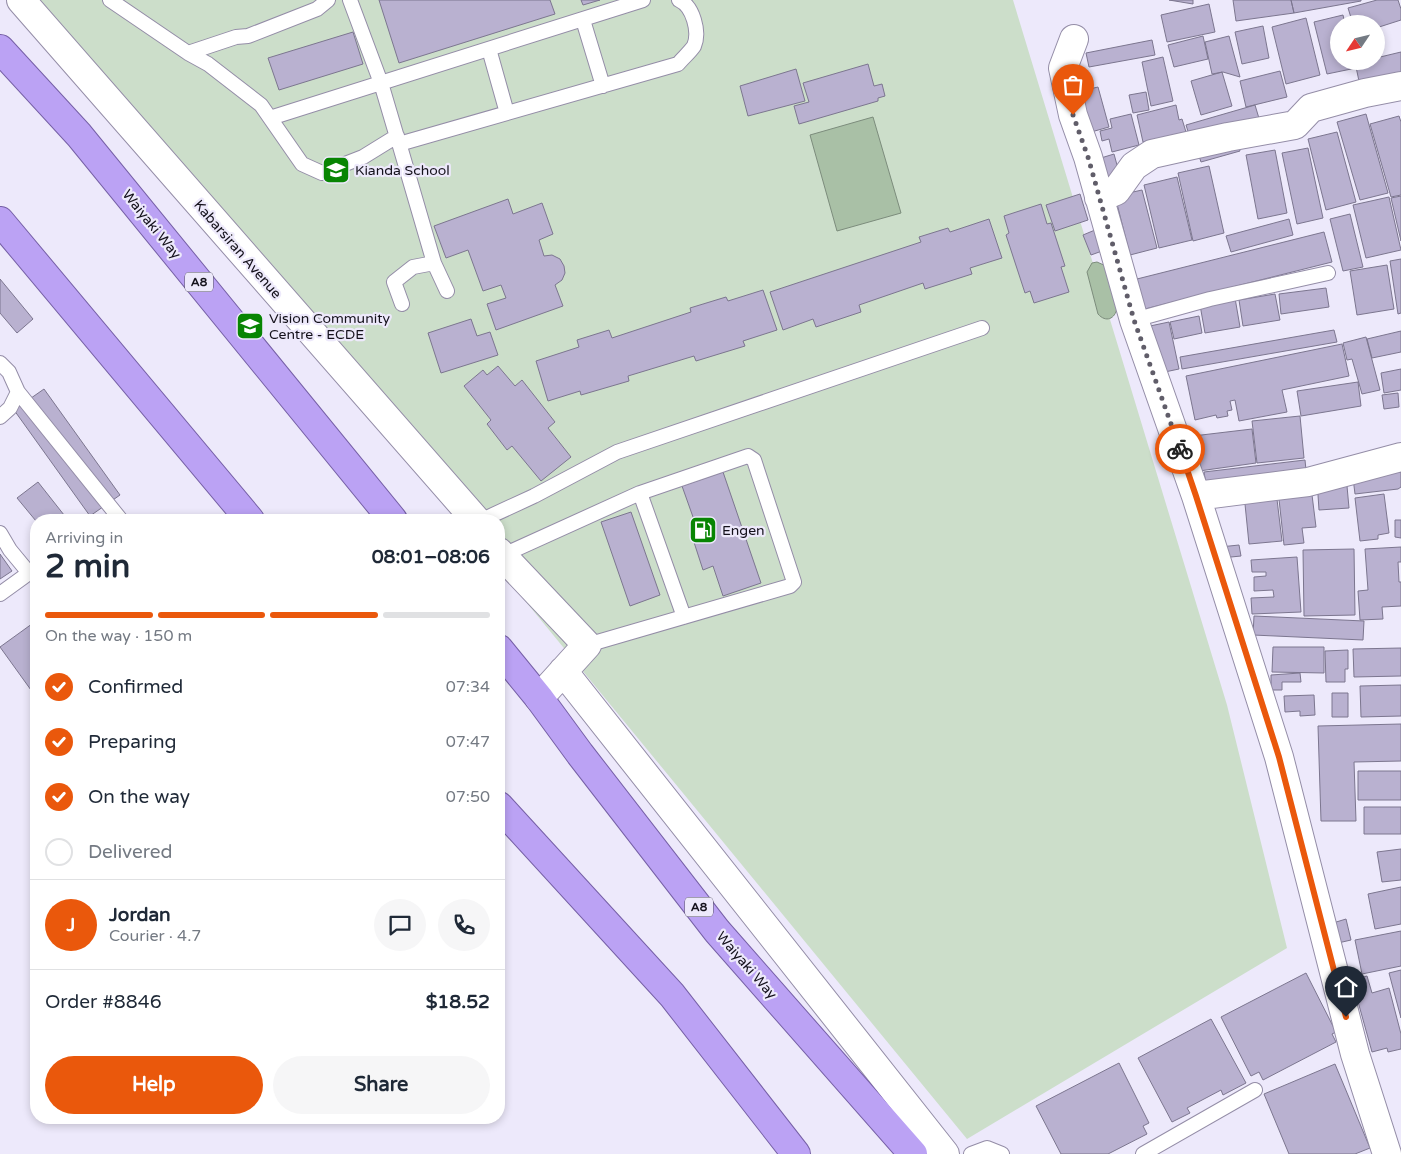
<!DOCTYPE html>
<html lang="en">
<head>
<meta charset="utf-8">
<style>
	:root { --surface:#fff; --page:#f6f6f7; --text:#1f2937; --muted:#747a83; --line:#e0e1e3; --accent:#ea580c }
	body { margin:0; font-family:"Varela Round",sans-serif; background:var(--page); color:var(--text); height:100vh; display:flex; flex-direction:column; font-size:19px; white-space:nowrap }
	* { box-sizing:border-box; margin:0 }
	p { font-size:16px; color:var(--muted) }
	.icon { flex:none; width:28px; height:28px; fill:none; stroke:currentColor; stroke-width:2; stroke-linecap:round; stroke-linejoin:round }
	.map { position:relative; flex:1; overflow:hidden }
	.details { position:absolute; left:30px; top:514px; width:475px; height:610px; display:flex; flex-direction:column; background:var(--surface); border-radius:20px; box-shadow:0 2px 8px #0003 }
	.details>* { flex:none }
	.needle { width:32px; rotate:235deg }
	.fabs { position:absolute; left:1330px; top:15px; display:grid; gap:10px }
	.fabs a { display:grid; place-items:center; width:55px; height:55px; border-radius:50%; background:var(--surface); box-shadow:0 2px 8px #0003; font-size:25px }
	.pin { position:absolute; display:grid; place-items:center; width:42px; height:42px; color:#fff; margin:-51px -21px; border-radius:50% 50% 50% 0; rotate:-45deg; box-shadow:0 0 5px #0007 }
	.pin .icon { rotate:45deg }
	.courier { position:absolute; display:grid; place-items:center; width:50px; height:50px; margin:-25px; border:4px solid #ea580c; border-radius:50%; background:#fff; color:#222; box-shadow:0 1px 6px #0007 }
	.overview em { font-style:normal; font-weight:700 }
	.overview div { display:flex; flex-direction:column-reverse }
	.overview { display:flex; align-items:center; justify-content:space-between; height:85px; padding:0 15px }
	h1 { font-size:32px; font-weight:700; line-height:38px }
	.bar { display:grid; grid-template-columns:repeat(4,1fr); gap:8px 5px; align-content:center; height:60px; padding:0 15px }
	.bar i { height:6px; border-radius:4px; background:var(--line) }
	.bar .current { background:var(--accent) }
	.bar p { grid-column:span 4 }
	.line { display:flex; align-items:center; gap:12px; padding:0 15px; border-top:1px solid var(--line) }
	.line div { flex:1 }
	.round { display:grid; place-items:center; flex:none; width:52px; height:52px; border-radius:26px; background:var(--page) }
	ol { padding:0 15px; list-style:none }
	li { display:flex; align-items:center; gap:15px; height:55px }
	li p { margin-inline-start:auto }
	li .icon { padding:5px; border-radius:50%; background:var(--accent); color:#fff; stroke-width:4 }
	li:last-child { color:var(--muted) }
	li i { width:28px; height:28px; border:2px solid var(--line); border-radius:50% }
	.cta { display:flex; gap:10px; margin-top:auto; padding:10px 15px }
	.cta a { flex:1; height:58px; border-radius:30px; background:var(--accent); color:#fff; font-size:20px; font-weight:700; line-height:58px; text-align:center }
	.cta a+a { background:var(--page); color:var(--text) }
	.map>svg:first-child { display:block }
	.green { fill:#ccdeca }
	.water { fill:#a9c0a6; stroke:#7c8c7c }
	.building { fill:#b9b1d0; stroke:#7c768f }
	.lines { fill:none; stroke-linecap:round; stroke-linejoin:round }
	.service-casing { stroke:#948da7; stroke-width:16 }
	.minor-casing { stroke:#948da7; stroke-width:30 }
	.trunk-casing { stroke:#7660a6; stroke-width:30 }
	.service { stroke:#fff; stroke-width:14 }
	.minor { stroke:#fff; stroke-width:28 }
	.trunk { stroke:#bba2f4; stroke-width:28 }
	.done { stroke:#605d69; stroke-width:5; stroke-dasharray:0 9 }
	.route { stroke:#ea580c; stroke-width:6 }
	.labels { text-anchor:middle; stroke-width:4.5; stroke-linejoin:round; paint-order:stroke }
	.shield { fill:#ede9fb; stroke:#55525e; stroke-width:1 }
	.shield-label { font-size:12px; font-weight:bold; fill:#14111b }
	.poi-label { font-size:14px; fill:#14111b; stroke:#ede9fb; text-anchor:start }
	.street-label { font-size:14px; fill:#14111b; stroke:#ede9fb }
</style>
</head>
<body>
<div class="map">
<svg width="1401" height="1154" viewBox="0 0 1401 1154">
	<rect width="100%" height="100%" fill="#ede9fb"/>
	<!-- green -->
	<path class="green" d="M31 0H1013L1227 705 1287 948 967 1139 499 569V520H458Z"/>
	<!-- water -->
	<path class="water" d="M873 117 901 213 837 231 810 135Z
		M1097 262 1106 266 1117 308C1115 319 1106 323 1098 314L1087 272 1092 263Z"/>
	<!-- building -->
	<path class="building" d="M379 0H550L555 14 399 63Z
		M581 0H600L583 5Z
		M1169 0H1193V4Z
		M1233 0H1291L1294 13 1236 21Z
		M1291 0H1361V1L1294 13Z
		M1377 0H1398L1401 9V20L1376 28V24H1353L1348 8Z
		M1209 4 1215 32 1167 42 1161 15Z
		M1343 15 1345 24H1339V61H1354L1356 68 1327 74 1314 22Z
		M1306 18 1320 75 1286 84 1272 27Z
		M1263 26 1269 58 1242 64 1235 32Z
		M353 32 363 64 279 90 268 58Z
		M1203 36 1208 59 1174 67 1168 45Z
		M1229 36 1240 77 1223 72 1212 74 1205 42Z
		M1152 40 1155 55 1089 67 1086 53Z
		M1401 52V77L1360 86 1355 62 1376 61V58Z
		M1163 57 1173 101 1151 106 1142 62Z
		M868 64 874 86 882 84 885 96 878 98V101L799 124 794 106 809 102 803 83Z
		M796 69 805 101 748 116 740 86Z
		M1280 71 1287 97 1246 107 1240 81Z
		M1222 72 1232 106 1201 115 1191 81Z
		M1098 87 1109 127 1084 134 1073 93Z
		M1146 92 1149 110 1133 113 1129 95Z
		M1176 105 1179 120 1182 119 1186 132 1143 142 1137 115Z
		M1255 105 1261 125 1191 141 1186 125Z
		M1131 114 1139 145 1112 152 1109 139 1102 141 1100 131 1112 128 1110 119Z
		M1366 114 1388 193 1360 200 1337 122Z
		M1399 116 1401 122V195L1391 197 1370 124Z
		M1337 132 1356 202 1326 210 1308 139Z
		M1237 141 1240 151 1201 162 1198 153Z
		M1308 148 1323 218 1297 224 1282 153Z
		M1275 150 1287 213 1258 219 1246 155Z
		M1114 154 1120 176 1106 180 1101 158Z
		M1209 166 1224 233 1193 241 1178 173Z
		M1177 177 1192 240 1159 248 1144 185Z
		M1142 190 1157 248 1130 255 1115 196Z
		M1080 194 1088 220 1055 231 1046 205Z
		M1401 196V241L1391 198Z
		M1389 197 1401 250 1366 258 1353 205Z
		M508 199 513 214 542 203 553 234 539 240 544 256 552 255 560 259 564 266 565 273 562 280 555 285 563 306 496 330 487 304 506 298 501 285 483 291 468 250 446 258 434 226Z
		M1041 204 1047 224 1051 223 1065 266 1061 267 1069 292 1034 303 1030 291 1025 293 1006 235 1009 233 1004 216Z
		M1350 214 1363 267 1343 271 1330 219Z
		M989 219 1002 258 970 268 972 274 925 289 923 283 859 305 861 312 816 327 813 319 783 330 770 292 921 242 919 237 948 228 950 232Z
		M1289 219 1293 235 1231 252 1226 236Z
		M1095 230 1102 251 1091 255 1083 235Z
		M1324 232 1332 262 1145 309 1137 279Z
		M1401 259V313L1398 314 1390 261Z
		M1387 265 1394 309 1357 315 1350 271Z
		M0 279 33 319 17 333 0 313Z
		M1326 288 1329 307 1281 314 1279 294Z
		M763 290 777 330 743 341 745 346 696 361 694 356 628 376 629 381 581 395 580 391 548 401 536 361 579 347 577 340 609 330 612 338 691 312 690 308 726 297 728 301Z
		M1275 294 1280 320 1243 326 1239 300Z
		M1235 298 1240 327 1205 333 1200 305Z
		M1199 316 1202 333 1174 339 1170 322Z
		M471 319 477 336 490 332 498 355 441 373 428 333Z
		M1169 322 1179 369 1160 373 1150 326Z
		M1334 330 1337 342 1182 369 1180 357Z
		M1401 331V352L1372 358 1367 339Z
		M1366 337 1380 390 1362 394 1352 359 1347 360 1343 343Z
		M1342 344 1349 376 1282 390 1287 412 1239 421 1235 400 1230 401 1232 410 1227 411 1228 416 1217 418 1216 415 1195 420 1186 376Z
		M498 366 515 386 522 380 555 422 548 428 571 457 541 481 512 446 507 450 487 424 491 420 464 386 483 370 487 375Z
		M1401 369V390L1384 393 1381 373Z
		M1358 382 1361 406 1301 416 1297 391Z
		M44 389 120 495 90 516 14 410Z
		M1398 393 1399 407 1384 409 1382 395Z
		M1300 416 1304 458 1257 463 1252 421Z
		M1252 429 1256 463 1199 471 1188 451 1195 450 1193 436Z
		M1305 460 1307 480 1207 490 1204 472Z
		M723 472 761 583 723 596 713 566 703 570 691 533 698 531 682 486Z
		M1401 472V487L1398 489 1355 494 1353 478Z
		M1317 480 1340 486H1347L1349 508 1319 510Z
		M38 482 68 520H36V521L17 498Z
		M1311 487 1316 527 1302 528 1304 543 1284 545 1278 490Z
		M1276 491 1282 541 1249 544 1244 494Z
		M1384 494 1389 533 1378 535V539L1360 541 1355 498Z
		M631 512 660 595 630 606 601 522Z
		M1395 520H1401V538L1395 537Z
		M1239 545 1241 556 1221 558 1220 547Z
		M1401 547V562H1398L1399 582H1401V606L1382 607 1383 619 1360 620 1358 591 1368 590 1365 549Z
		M1354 549 1355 615 1304 616 1303 550Z
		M0 554 12 571 0 579Z
		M1297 557 1301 612 1252 614 1251 598 1274 597 1273 590 1254 591V577L1266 576V572H1252L1251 560Z
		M1254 616 1364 621 1363 640 1253 635Z
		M36 621V697L0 647Z
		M1273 647H1324V673L1272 672Z
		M1401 648V676L1354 677 1353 649Z
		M1348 650V669H1345V682H1326L1325 651Z
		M1300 673 1301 682H1282V690H1271V675Z
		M1401 685V716L1361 717 1360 686Z
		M1332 693H1348V717H1332Z
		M1314 695 1315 715 1300 716V711L1285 712 1284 696Z
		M1401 724V761L1354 762 1356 821H1321L1318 726Z
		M1358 771H1401V800H1358Z
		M1364 807H1401V834H1364Z
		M1401 849V880L1382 882 1377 852Z
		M1401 887V924L1375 929 1368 894Z
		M1346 919 1351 940 1338 943 1333 923Z
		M1401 931V966L1362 974 1355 940Z
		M1401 970V1018L1389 973Z
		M1306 973 1336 1032 1332 1034 1336 1042 1263 1080 1259 1072 1251 1076 1221 1017Z
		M1367 976 1372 993 1389 988 1401 1034V1049L1388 1052 1387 1048 1372 1052 1352 980Z
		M1211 1019 1246 1083 1223 1095 1221 1090 1187 1108 1190 1113 1172 1122 1138 1058Z
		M1119 1063 1149 1123 1143 1126 1147 1134 1108 1154H1061L1036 1106Z
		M1335 1064 1370 1148 1355 1154H1289L1264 1094Z"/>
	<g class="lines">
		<!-- service casing -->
		<g class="service-casing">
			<path id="service" d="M110 0 188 53 208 64 261 105 302 164 322 173 363 157 397 136 399 144 678 64C683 58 690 52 694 46 700 32 693 6 679 0
				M350 0 381 83 399 144
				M583 20 603 86
				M489 49 507 113
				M188 53 236 37 248 36 317 9 328 0
				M270 118 643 0
				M397 136 434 263 447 291
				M402 304 394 282 413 267 434 263
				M1134 320 1210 299 1328 273
				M0 363 9 372 18 392 10 408 0 417
				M18 392 121 520
				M640 493 684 617
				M482 520 534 496 617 452 982 328
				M0 533 10 550 29 573 0 594
				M501 556 640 493 748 456 754 460 794 582 790 586 587 645
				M971 1154 987 1148 1002 1154
				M1143 1154 1255 1090"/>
		</g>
		<!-- minor casing -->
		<g class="minor-casing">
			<path id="minor" d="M21 0 476 520
				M1074 39 1063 68 1073 115 1088 157 1134 320 1196 496 1279 757 1355 1054 1387 1154
				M1099 198 1116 191 1134 166 1152 154 1228 137 1295 125 1311 108 1365 93 1401 86
				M1196 496 1308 482 1401 457
				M499 552 587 645 539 698
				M563 671 945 1154"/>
		</g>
		<!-- trunk casing -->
		<g class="trunk-casing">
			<path id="trunk" d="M0 49 79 135 393 520
				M0 221 250 520
				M499 649 539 698 580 754 717 931 913 1154
				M499 806 672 995 796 1154"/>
		</g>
		<!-- service -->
		<use href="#service" class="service"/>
		<!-- minor -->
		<use href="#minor" class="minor"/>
		<!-- trunk -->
		<use href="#trunk" class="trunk"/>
	</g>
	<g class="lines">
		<!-- done -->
		<path class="done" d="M1073 115 1088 157 1134 320 1180 449"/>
		<!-- route -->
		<path class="route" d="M1180 449 1196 496 1279 757 1346 1017"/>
	</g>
	<!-- icons -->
	<defs>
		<g id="school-square" transform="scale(1.4375)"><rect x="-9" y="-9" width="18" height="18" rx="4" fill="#088503" stroke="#ede9fb"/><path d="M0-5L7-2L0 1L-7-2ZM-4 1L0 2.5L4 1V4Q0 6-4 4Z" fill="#fff"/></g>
		<g id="fuel-square" transform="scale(1.4375)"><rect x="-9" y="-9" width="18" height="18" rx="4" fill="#088503" stroke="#ede9fb"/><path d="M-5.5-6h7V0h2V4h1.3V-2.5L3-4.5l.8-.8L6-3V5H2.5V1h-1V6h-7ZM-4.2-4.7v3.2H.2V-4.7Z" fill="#fff"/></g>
	</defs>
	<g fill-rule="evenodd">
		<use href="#school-square" x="336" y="170"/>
		<use href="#school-square" x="250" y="326"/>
		<use href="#fuel-square" x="703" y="530"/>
	</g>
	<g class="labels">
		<!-- shield labels -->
		<g class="shield">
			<rect x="185" y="272.5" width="28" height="19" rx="4"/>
			<rect x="685" y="897.5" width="28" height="19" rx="4"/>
		</g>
		<g class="shield-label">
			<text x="199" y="286">A8</text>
			<text x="699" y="911">A8</text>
		</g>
		<!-- poi labels -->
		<g class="poi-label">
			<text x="355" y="175">Kianda School</text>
			<text x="269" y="323">Vision Community<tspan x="269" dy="16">Centre - ECDE</tspan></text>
			<text x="722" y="535">Engen</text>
		</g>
		<!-- street labels -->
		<g class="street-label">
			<text transform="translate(152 224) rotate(51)" y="5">Waiyaki Way</text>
			<text transform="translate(238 249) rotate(49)" y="5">Kabarsiran Avenue</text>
			<text transform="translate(747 965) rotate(49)" y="5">Waiyaki Way</text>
		</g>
	</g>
</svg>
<div class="fabs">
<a><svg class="needle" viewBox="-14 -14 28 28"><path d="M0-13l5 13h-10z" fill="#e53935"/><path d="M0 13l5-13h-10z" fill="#747a83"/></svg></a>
</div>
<div class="pin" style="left:1073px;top:115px;background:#ea580c"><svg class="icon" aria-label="bag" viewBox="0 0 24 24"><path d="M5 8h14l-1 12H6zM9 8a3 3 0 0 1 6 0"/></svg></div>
<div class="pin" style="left:1346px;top:1017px;background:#1f2937"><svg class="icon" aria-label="home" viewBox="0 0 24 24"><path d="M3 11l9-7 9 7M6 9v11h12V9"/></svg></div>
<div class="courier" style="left:1180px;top:449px"><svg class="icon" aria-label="bike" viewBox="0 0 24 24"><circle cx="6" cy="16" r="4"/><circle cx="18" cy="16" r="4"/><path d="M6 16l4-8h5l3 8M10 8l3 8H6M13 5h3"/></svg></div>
<section class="details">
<div class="overview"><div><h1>2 min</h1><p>Arriving in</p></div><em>08:01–08:06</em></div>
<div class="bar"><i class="current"></i><i class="current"></i><i class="current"></i><i></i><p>On the way · 150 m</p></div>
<ol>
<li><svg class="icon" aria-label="check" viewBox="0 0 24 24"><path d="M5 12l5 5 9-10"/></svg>Confirmed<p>07:34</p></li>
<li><svg class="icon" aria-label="check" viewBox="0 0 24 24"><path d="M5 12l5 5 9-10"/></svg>Preparing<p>07:47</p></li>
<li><svg class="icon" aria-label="check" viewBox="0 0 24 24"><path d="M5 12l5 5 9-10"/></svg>On the way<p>07:50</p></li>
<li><i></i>Delivered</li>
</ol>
<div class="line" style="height:90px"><b class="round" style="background:var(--accent);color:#fff">J</b><div><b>Jordan</b><p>Courier · 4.7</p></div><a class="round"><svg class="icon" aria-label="chat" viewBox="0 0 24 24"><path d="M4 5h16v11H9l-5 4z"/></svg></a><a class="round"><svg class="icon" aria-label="phone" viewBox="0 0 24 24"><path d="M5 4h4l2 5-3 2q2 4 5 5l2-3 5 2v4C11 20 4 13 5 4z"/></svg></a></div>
<div class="line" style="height:65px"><div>Order #8846</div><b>$18.52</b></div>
<div class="cta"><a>Help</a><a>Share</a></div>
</section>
</div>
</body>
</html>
